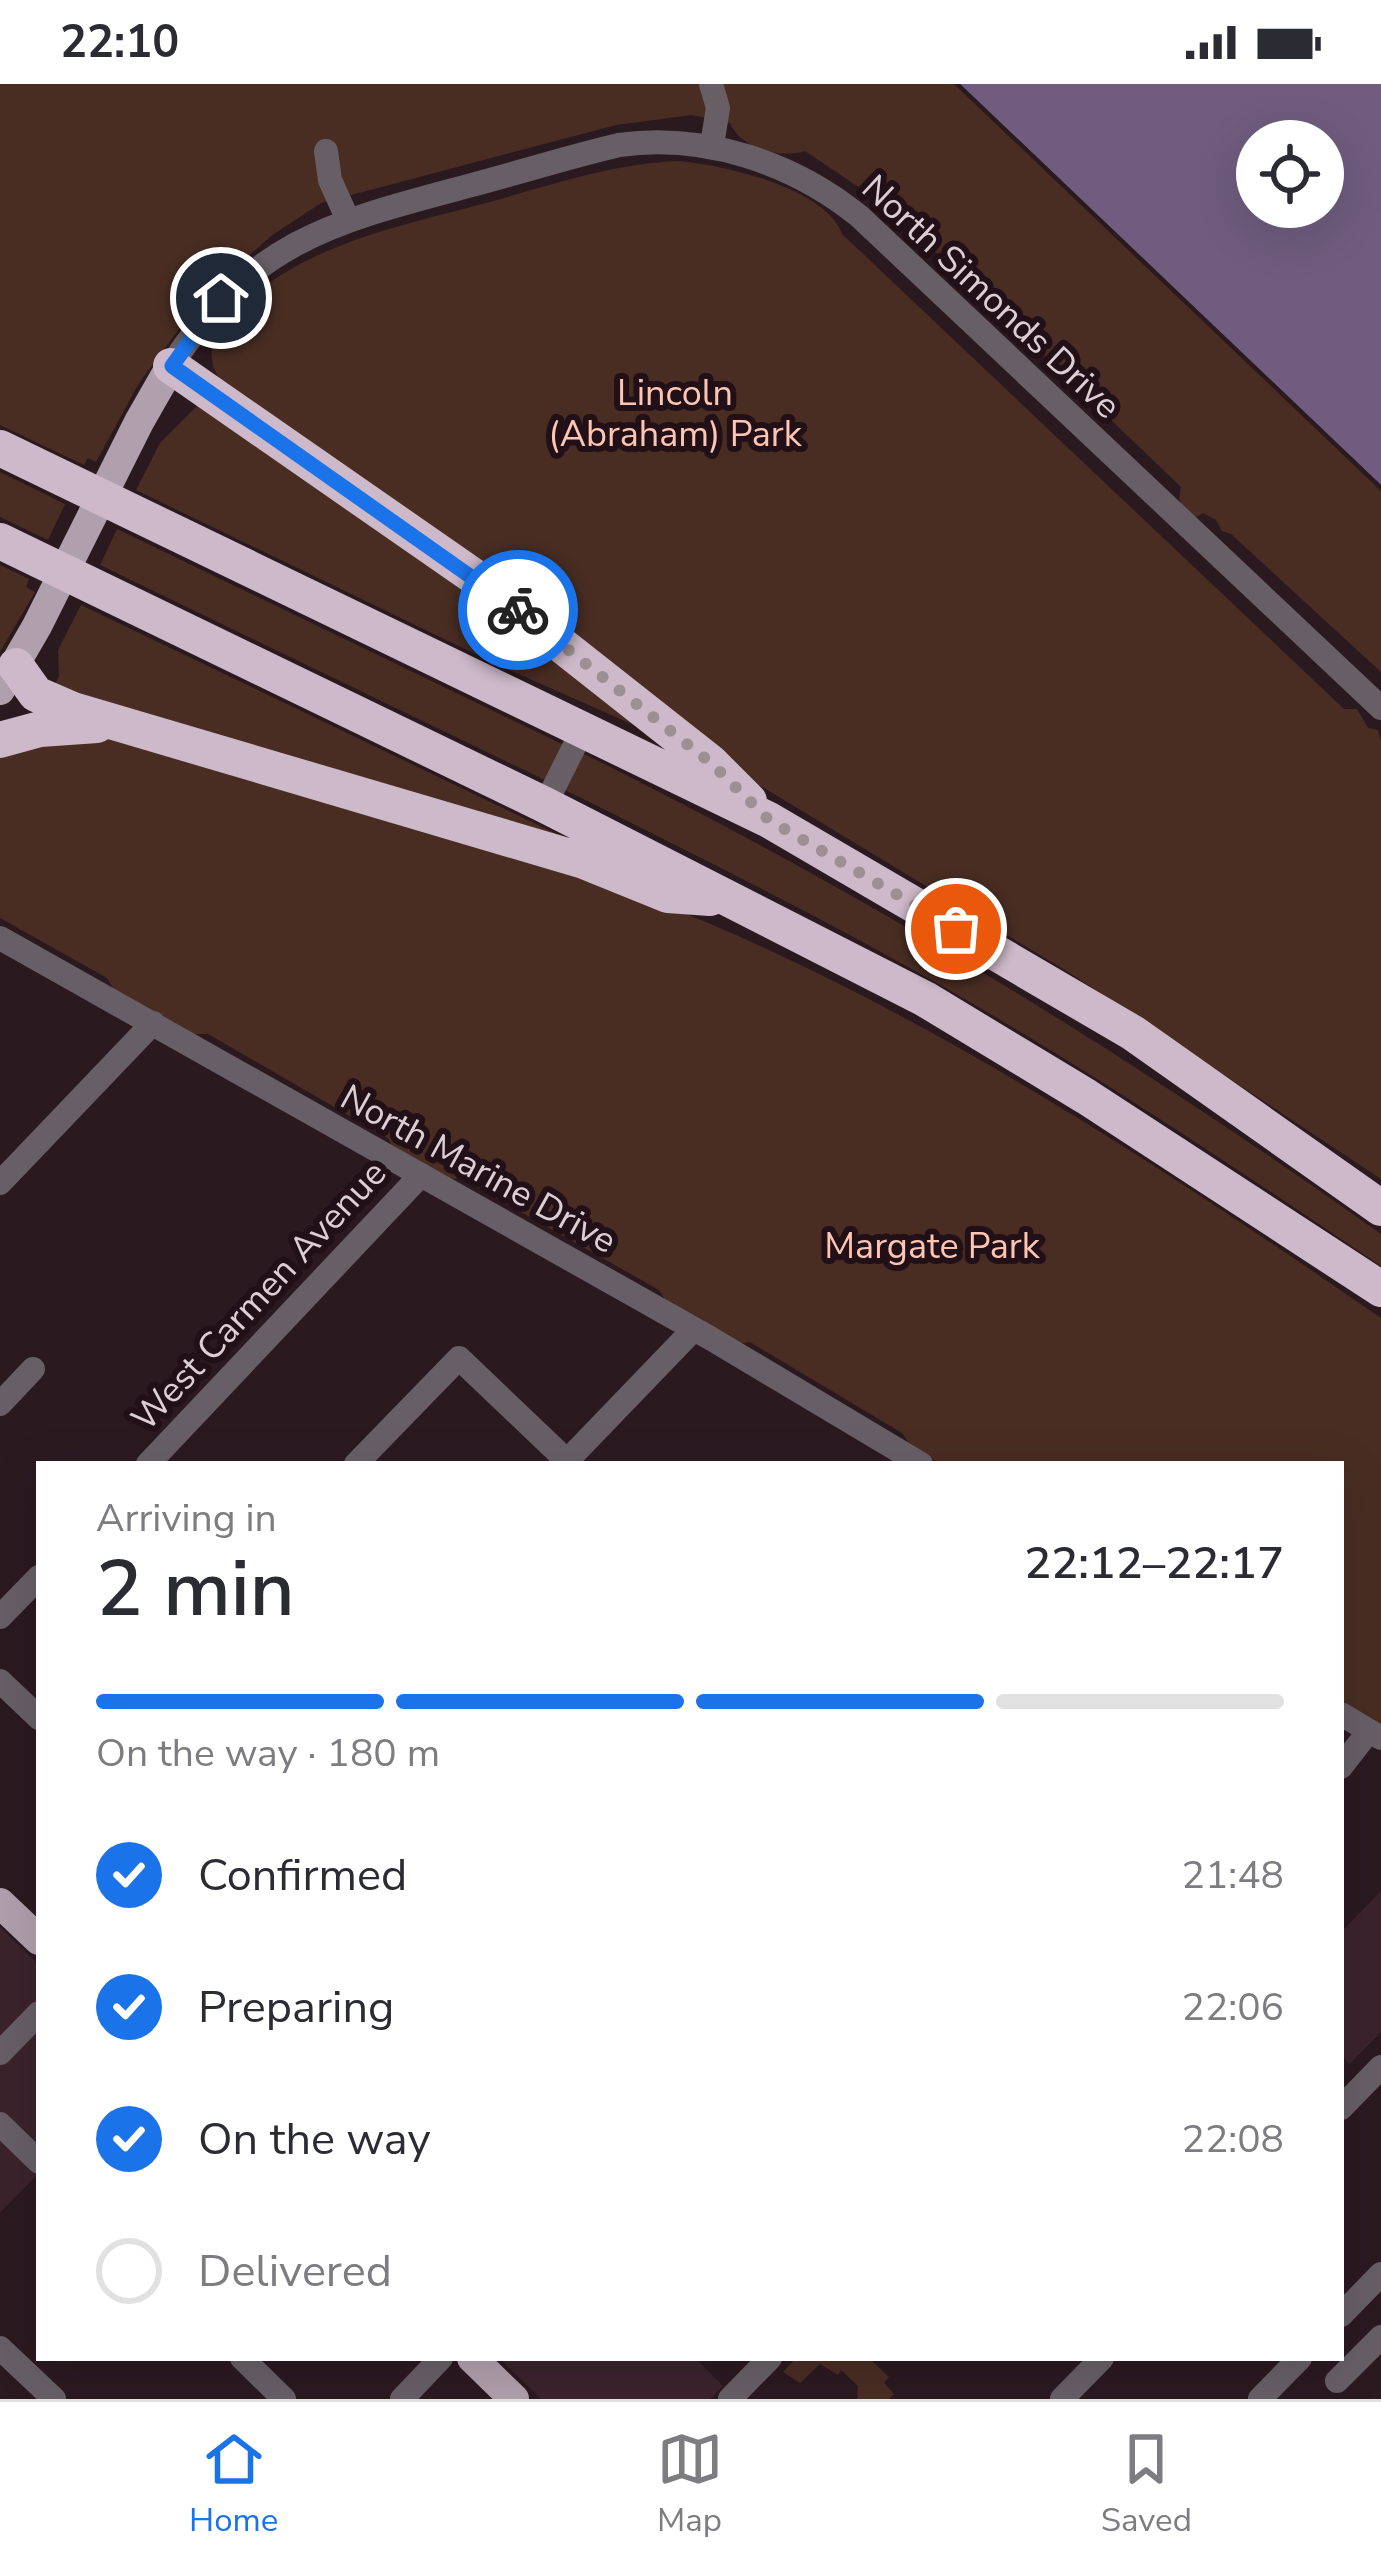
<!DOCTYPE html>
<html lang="en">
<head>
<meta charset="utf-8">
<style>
	:root { --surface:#fff; --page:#f2f2f3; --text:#2b2b33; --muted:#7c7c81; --line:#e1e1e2; --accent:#1a73e8 }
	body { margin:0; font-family:"Nunito Sans",sans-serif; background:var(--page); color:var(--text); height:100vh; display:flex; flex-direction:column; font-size:45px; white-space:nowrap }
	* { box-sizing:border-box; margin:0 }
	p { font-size:39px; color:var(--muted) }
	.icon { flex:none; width:66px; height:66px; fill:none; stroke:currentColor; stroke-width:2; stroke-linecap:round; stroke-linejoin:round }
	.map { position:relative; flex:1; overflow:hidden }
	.details { position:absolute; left:36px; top:1377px; width:1308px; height:900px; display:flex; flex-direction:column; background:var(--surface); border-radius:0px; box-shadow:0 12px 48px #0002 }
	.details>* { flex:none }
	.tools { position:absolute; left:1236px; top:36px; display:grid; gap:24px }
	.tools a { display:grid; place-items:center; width:108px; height:108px; border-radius:50%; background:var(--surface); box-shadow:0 12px 48px #0002; font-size:60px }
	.pin { position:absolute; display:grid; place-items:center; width:102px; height:102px; color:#fff; margin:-51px; border:6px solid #fff; border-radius:50%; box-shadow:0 3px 12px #0007 }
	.courier { position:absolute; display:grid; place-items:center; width:120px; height:120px; margin:-60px; border:9px solid #1a73e8; border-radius:50%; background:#fff; color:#222; box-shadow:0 3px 15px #0007 }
	.summary em { font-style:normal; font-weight:600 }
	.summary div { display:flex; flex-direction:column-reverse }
	.summary { display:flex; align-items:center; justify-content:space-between; height:204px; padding:0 60px }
	h1 { font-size:78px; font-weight:600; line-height:90px }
	.bar { display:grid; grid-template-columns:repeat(4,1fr); gap:18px 12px; align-content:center; height:144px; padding:0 60px }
	.bar i { height:15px; border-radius:9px; background:var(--line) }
	.bar .current { background:var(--accent) }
	.bar p { grid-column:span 4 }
	ol { padding:0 60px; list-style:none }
	li { display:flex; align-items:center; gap:36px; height:132px }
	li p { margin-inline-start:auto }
	li .icon { padding:12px; border-radius:50%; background:var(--accent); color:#fff; stroke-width:4 }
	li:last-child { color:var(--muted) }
	li i { width:66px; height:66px; border:6px solid var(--line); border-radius:50% }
	.status { display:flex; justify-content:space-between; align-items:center; height:84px; padding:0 60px; background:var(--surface); direction:ltr }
	.status svg { height:33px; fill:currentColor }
	.dock { display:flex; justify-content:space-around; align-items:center; height:168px; border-top:3px solid var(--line); background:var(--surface); font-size:33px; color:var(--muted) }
	.dock a { display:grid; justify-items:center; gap:6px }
	.dock .current { color:var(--accent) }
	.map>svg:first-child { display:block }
	.built { fill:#3b232c }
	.green { fill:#492d23 }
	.water { fill:#6f5c7e; fill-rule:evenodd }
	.pier { fill:#2b1920 }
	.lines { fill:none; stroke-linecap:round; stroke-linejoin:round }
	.minor { stroke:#675f65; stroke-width:24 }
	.major { stroke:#b0a0ad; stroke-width:30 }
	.highway { stroke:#cdb9c9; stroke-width:36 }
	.done { stroke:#9e8f94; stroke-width:12; stroke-dasharray:0 21.6 }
	.route { stroke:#1a73e8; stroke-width:15 }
	.labels { text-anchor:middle; stroke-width:12; stroke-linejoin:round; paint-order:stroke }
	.street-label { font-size:36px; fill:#dccfd3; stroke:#211017 }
	.park-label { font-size:36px; fill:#fec6b2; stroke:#211017 }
</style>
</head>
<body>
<div class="status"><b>22:10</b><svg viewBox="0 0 49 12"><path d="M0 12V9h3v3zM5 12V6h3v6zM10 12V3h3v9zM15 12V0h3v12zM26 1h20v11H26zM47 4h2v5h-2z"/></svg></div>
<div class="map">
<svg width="1381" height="2315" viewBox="0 0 1381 2315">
	<rect width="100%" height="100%" fill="#2b1920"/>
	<!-- built -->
	<path class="built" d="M1381 1807V1948L1350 1980 1341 1972V1848Z
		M0 1843 39 1881V2089L0 2129Z
		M499 2274H695L723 2302 710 2315H541Z"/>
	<!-- green -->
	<path class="green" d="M0 0H960L1381 401V588L1231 450 1222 447 1216 436 1203 429 1190 437 1179 415 1181 403 875 110 872 112 805 67C780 75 740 64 730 39L692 31 616 41 321 119 271 152 205 210 139 299 96 378 88 374 84 381 0 341Z
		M676 77C720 80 825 103 842 150L1344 625H1357L1368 644 1378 646 1381 657V1095L1073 891 759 701 500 504 222 299C203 271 211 250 235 227 304 160 397 143 486 119 548 102 611 80 676 77Z
		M199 320 327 400 645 646 496 580 136 406 160 359Z
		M0 388 65 420 48 456 0 433Z
		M117 445 566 662 549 698 100 481Z
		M0 481 29 495 26 503 35 508 0 568Z
		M81 521 590 766 52 607 59 592 58 566Z
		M99 650 655 817C917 921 1150 1075 1381 1234V1643L1348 1623 1341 1612V1380H941L912 1363 902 1349 750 1258 739 1260 666 1217 659 1206 461 1094 449 1095 392 1062 388 1054 208 950H193L113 904 107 894 0 834V667Z
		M580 668C865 809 1122 966 1381 1150V1182C1248 1092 1114 1002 975 921 841 843 702 774 563 705Z
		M796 2274H869L889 2293 884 2299 894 2310 889 2315H857L858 2302 841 2286 838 2291 820 2280 800 2299 783 2288Z"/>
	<!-- water -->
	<path class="water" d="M960 0H1381V401ZM1257 57H1323V123H1257Z"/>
	<!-- pier -->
	<path class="pier" d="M954 0H960L1381 401V407Z"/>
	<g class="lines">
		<!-- minor -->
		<path class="minor" d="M711 0 718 24 712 61
			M326 67 330 96 348 136
			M171 282C251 157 333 138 468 102 518 89 568 73 619 61 704 49 792 78 859 132L1381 624
			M545 721 583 645
			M0 854 710 1254 921 1380
			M0 1099 153 939
			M0 1320 33 1285
			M148 1380 421 1091
			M356 1380 459 1274 567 1377
			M564 1380 694 1245
			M0 1533 39 1493
			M0 1597 39 1634
			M1341 1630 1381 1654
			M1341 1683 1369 1647
			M0 1969 39 1929
			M1341 2024 1381 1983
			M0 2040 39 2078
			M1341 2231 1381 2190
			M0 2264 54 2315
			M242 2274 284 2315
			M1337 2297 1381 2253
			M402 2315 441 2274
			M730 2315 770 2274
			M1062 2315 1102 2274
			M1260 2315 1300 2274"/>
		<!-- major -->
		<path class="major" d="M0 606 37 542 139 338 171 282
			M0 1819 39 1856
			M472 2274 514 2315"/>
		<!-- highway -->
		<path class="highway" d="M171 282 479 496 711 679 749 717
			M0 364 769 736 1133 949 1381 1124
			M0 457 545 721 925 915 1087 1013 1381 1205
			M16 582 36 610 73 626 584 777 668 811 710 814
			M0 656 40 645 97 641"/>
	</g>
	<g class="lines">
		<!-- done -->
		<path class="done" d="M518 526 711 679 769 736 956 845"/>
		<!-- route -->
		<path class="route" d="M221 214 172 282 518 526"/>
	</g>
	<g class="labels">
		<!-- street labels -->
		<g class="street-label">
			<text transform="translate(992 212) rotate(43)" y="13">North Simonds Drive</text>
			<text transform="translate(479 1084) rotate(29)" y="13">North Marine Drive</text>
			<text transform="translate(258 1211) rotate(-47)" y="13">West Carmen Avenue</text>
		</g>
		<!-- park labels -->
		<g class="park-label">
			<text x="675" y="321">Lincoln<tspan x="675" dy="41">(Abraham) Park</tspan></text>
			<text x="932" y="1174">Margate Park</text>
		</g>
	</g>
</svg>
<div class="tools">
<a><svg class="icon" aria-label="locate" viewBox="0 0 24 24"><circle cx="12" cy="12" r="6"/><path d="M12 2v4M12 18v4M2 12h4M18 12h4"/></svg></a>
</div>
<div class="pin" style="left:956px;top:845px;background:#ea580c"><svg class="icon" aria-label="bag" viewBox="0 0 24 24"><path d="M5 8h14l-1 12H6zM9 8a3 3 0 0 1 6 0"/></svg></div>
<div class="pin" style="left:221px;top:214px;background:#1f2937"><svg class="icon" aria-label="home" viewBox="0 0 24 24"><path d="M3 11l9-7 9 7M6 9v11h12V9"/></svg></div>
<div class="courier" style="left:518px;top:526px"><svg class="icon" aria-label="bike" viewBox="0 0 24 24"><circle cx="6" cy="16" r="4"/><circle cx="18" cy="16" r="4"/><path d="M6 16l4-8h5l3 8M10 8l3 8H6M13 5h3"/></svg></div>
<section class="details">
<div class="summary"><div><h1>2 min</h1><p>Arriving in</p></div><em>22:12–22:17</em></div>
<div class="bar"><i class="current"></i><i class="current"></i><i class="current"></i><i></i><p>On the way · 180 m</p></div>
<ol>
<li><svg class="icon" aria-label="check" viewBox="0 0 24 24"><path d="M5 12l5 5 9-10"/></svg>Confirmed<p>21:48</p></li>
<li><svg class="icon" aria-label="check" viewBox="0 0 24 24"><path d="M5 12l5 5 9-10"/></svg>Preparing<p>22:06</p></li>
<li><svg class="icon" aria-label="check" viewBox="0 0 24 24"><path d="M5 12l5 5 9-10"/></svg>On the way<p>22:08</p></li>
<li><i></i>Delivered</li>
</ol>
</section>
</div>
<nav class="dock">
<a class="current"><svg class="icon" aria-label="home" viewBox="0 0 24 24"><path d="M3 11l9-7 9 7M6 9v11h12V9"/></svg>Home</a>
<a><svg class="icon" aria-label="map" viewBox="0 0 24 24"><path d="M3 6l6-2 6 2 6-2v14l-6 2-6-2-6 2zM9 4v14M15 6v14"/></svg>Map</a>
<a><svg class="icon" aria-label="saved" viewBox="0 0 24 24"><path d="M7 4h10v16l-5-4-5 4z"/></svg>Saved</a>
</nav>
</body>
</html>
